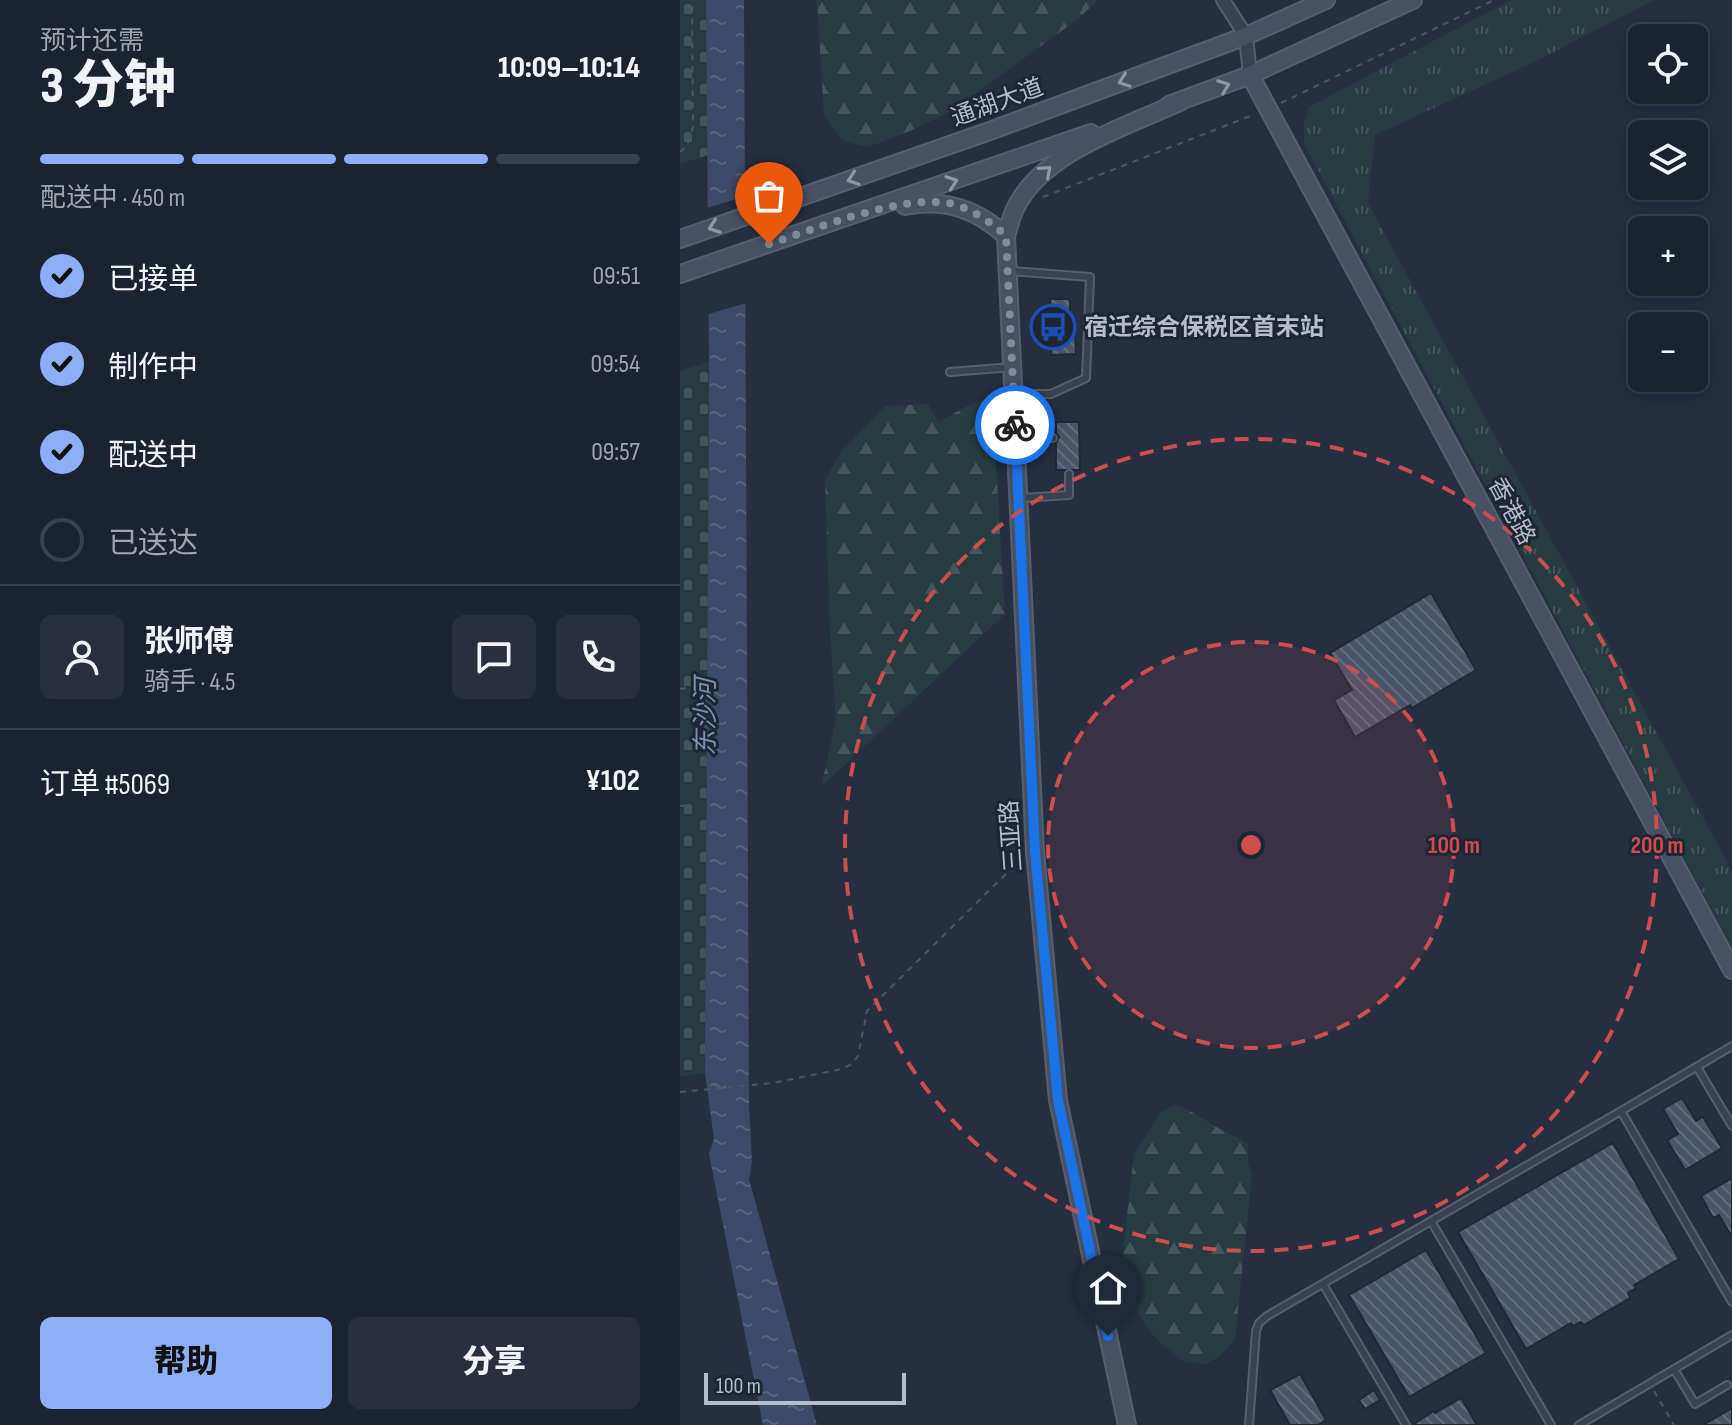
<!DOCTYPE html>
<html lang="zh">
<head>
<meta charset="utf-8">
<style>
	:root { --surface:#1c2330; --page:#292f3c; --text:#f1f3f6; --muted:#a0a4ab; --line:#3a404c; --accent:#8eaef8 }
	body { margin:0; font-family:"Sofia Sans Condensed","Noto Sans SC",sans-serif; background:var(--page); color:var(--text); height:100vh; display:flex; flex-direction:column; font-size:30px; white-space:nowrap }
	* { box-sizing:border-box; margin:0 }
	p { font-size:26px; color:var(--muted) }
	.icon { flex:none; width:44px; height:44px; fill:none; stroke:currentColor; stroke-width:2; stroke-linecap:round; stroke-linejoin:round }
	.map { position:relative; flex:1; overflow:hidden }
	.panel { display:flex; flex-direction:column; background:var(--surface); width:680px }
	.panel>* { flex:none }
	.buttons { position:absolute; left:948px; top:24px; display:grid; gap:16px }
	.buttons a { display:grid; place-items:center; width:80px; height:80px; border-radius:12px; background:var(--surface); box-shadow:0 4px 12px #0003,0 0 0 2px var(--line); font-size:40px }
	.scale { position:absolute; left:24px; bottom:20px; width:202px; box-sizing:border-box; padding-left:8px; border:4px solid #b6bcca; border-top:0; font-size:22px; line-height:28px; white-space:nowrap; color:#b6bcca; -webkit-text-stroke:6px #1e2635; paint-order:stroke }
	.pin { position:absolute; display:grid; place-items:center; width:68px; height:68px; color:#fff; margin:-82px -34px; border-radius:50% 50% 50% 0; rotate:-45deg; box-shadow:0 0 8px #0007 }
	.pin .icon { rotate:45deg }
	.courier { position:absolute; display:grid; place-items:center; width:80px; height:80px; margin:-40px; border:6px solid #1a73e8; border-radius:50%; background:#fff; color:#222; box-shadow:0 2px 10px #0007 }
	.headline em { font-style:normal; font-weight:800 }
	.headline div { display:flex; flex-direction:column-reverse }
	.headline { display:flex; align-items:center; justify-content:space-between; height:136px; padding:0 40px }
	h1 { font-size:52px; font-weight:800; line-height:60px }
	.bar { display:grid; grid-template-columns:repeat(4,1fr); gap:12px 8px; align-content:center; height:96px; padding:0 40px }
	.bar i { height:10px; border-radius:6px; background:var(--line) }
	.bar .selected { background:var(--accent) }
	.bar p { grid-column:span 4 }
	.line { display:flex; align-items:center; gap:20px; padding:0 40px; border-top:2px solid var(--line) }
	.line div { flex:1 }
	.round { display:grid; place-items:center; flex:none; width:84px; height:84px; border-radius:12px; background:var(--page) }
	ol { padding:0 40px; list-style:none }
	li { display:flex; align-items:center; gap:24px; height:88px }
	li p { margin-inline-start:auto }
	li .icon { padding:8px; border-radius:50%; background:var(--accent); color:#111; stroke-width:4 }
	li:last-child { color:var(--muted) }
	li i { width:44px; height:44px; border:4px solid var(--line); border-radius:50% }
	.cta { display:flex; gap:16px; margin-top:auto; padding:16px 40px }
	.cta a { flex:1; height:92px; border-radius:12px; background:var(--accent); color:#111; font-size:32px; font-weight:800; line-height:92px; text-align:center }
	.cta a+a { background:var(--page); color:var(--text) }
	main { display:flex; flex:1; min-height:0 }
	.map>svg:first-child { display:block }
	.grass { fill:url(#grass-tufts) }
	.forest { fill:url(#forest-firs) }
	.cemetery { fill:url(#cemetery-stones) }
	.water { fill:url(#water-ripples) }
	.pier { fill:#252f40 }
	.building { fill:url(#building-back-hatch); stroke:#202837; stroke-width:2 }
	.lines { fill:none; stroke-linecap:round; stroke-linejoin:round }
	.lane-casing { stroke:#575f6d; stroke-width:10 }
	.street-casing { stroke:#575f6d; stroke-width:16 }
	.secondary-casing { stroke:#575f6d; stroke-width:20 }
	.path { stroke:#46595e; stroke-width:2; stroke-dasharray:6 6; stroke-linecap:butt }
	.lane { stroke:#3a4150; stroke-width:6 }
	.street { stroke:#3a4150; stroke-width:12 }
	.secondary { stroke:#485063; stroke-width:16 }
	.oneway { stroke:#9096a6 }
	.done { stroke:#838b9a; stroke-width:8; stroke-dasharray:0 14.4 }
	.route { stroke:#1a73e8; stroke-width:10 }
	.ring { fill:none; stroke:#ce4d50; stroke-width:4; stroke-dasharray:14 10 }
	.labels { text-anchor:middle; stroke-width:6; stroke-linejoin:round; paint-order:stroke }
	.street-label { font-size:24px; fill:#b6bcca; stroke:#1e2635 }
	.poi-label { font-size:24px; font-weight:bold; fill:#b6bcca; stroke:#1e2635; text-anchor:start }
	.water-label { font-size:26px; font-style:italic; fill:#7e8fb2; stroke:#1e2635 }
	.centre { fill:#ce4d50; stroke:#1e2635; stroke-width:4 }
	.ring-label { font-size:24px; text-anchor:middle; font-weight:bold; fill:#ce4d50; stroke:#1e2635; stroke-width:6; stroke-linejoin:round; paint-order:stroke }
</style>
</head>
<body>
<main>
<section class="panel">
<div class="headline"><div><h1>3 分钟</h1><p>预计还需</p></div><em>10:09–10:14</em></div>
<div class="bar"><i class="selected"></i><i class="selected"></i><i class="selected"></i><i></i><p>配送中 · 450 m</p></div>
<ol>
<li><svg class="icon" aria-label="check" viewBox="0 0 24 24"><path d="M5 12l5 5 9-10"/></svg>已接单<p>09:51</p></li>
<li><svg class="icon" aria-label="check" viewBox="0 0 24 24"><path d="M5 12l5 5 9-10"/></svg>制作中<p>09:54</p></li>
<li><svg class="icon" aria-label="check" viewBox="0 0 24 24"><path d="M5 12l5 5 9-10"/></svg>配送中<p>09:57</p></li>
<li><i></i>已送达</li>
</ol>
<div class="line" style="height:144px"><a class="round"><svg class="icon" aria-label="person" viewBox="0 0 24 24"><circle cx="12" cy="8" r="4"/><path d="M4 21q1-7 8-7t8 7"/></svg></a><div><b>张师傅</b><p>骑手 · 4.5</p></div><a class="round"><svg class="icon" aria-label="chat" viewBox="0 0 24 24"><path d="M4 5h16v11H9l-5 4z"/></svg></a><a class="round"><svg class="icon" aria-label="phone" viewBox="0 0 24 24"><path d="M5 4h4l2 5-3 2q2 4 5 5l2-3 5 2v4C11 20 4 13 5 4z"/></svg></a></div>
<div class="line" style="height:104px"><div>订单 #5069</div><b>¥102</b></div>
<div class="cta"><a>帮助</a><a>分享</a></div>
</section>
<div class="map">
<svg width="1052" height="1425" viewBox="0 0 1052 1425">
	<defs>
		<pattern id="grass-tufts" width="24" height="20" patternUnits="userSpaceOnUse" patternTransform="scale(2)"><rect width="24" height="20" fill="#273c41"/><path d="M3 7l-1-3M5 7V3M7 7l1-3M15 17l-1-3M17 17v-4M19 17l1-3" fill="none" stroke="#44565b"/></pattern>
		<pattern id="forest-firs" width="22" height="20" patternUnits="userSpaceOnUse" patternTransform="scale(2)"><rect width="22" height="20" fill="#273c41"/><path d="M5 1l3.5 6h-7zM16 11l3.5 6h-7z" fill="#44565b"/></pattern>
		<pattern id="cemetery-stones" width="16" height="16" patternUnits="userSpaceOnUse" patternTransform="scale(2)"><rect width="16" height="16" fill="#273c41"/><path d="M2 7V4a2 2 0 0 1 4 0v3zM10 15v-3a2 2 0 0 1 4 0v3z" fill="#44565b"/></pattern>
		<pattern id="water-ripples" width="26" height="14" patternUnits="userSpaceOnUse" patternTransform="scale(2)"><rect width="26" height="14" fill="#3b4b69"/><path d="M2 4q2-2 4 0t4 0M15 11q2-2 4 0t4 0" fill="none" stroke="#55637d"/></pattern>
		<pattern id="building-back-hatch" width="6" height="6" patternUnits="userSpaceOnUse" patternTransform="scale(2)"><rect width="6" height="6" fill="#4b5569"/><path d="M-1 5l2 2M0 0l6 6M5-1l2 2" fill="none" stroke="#636c7d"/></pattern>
	</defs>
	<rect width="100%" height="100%" fill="#252f40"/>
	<!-- grass -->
	<path class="grass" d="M831 0H974L852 63 695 135 688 203 1052 871V948L624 144V123L629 107Z"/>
	<!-- forest -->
	<path class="forest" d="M137 0H418L398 19 271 111 230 131 188 147 163 141 144 116Z
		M312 397 325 614 141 787 156 720 150 633 145 480 162 451 205 406 248 404 258 422 287 406Z
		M495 1105C512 1110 524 1120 540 1129 550 1135 559 1137 568 1144V1163L572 1174 555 1339 540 1356 525 1364 505 1362 481 1344 467 1327 451 1301 443 1252 454 1154 480 1113Z"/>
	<!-- cemetery -->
	<path class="cemetery" d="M0 0H26L28 155 0 164Z
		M29 362 25 1073 0 1076V371Z"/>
	<!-- water -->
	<path class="water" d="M26 0H64L69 1105 72 1162 69 1179 137 1425H83L29 1154 34 1139 25 1073 29 362Z"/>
	<!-- pier -->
	<path class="pier" d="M69 195 70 302 25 315 24 209Z"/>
	<!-- building -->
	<path class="building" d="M370 299H390V330H395L396 354 371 355Z
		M376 422H399L400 470H376V443L379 437 376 433Z
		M751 593 796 670 732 708 730 705 675 737 654 700 672 690 650 653Z
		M1002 1098 1016 1121 1023 1117 1042 1148 1005 1170 987 1140 998 1134 983 1109Z
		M933 1143 999 1259 954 1285 956 1288 948 1293 950 1298 904 1325 901 1322 893 1326 891 1323 846 1349 778 1232Z
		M1052 1178V1237L1039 1215 1033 1218 1021 1196Z
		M746 1250 806 1353 729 1397 669 1295Z
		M620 1374 646 1420 638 1425H610L590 1390Z
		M694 1390 700 1400 685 1409 679 1400Z
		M781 1398 797 1425H732L754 1411 755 1413Z
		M1052 1408V1425H1023Z"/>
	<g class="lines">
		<!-- lane casing -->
		<g class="lane-casing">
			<path id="lane" d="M331 271 410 277 406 378 371 394H336
				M270 372 332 367
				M339 438H373
				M342 498 389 495V474
				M1052 1046 941 1111 1052 1302
				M1017 1067 1052 1126
				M751 1221 871 1425
				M643 1284 726 1425
				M994 1369 1015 1404 1047 1385
				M569 1425 576 1331 579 1323 587 1316 941 1111
				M899 1425 1052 1335"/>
		</g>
		<!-- street casing -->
		<g class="street-casing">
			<path id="street" d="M543 0 566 36 570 75"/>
		</g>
		<!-- secondary casing -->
		<g class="secondary-casing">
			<path id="secondary" d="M570 75 1052 970
				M489 105 570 75 733 0
				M225 206C265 198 297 209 326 236
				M0 239 307 132 566 36 646 0
				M0 274 411 133
				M447 1425 378 1100 355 852 326 236C329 227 331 216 336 207 363 152 447 126 500 102"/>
		</g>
		<!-- path -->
		<path class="path" d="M601 103 814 0
			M0 152 7 146 13 127 12 0
			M363 197 573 115
			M0 689 8 688
			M0 806 12 805
			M0 1092 93 1083 162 1069 172 1064 178 1056 187 1011 340 860
			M974 1391 994 1425"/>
		<!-- lane -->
		<use href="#lane" class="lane"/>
		<!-- street -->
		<use href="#street" class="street"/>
		<!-- secondary -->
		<use href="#secondary" class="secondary"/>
	</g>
	<!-- one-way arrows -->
	<defs><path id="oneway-chevron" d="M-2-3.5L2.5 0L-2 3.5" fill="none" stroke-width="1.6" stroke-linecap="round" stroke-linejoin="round" transform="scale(2)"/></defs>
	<g class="oneway">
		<use href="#oneway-chevron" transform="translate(444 81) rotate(160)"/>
		<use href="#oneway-chevron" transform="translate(544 86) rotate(-21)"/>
		<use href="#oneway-chevron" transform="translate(366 171) rotate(-41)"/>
		<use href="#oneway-chevron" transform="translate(173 179) rotate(161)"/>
		<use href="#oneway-chevron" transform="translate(272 182) rotate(-19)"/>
		<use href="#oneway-chevron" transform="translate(34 227) rotate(161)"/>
	</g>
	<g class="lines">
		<!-- done -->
		<path class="done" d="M89 244C136 229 233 189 280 206 297 213 313 224 326 236L335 425"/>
		<!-- route -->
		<path class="route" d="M335 425 355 852 378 1100 428 1336"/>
	</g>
	<!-- distance rings -->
	<circle cx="571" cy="845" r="203" fill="#ce4d50" fill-opacity=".12"/>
	<g class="ring">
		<circle cx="571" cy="845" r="203"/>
		<circle cx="571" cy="845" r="406"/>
	</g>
	<!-- icons -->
	<defs>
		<g id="bus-ring" transform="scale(2.3)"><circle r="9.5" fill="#1e2635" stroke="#1a4fb4" stroke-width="1.5"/><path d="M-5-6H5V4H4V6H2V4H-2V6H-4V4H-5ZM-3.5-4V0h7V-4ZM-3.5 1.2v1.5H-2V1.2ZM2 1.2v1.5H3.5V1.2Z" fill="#1a4fb4"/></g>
	</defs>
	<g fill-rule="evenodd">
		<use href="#bus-ring" x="373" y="327"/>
	</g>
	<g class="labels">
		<!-- street labels -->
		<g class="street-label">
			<text transform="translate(317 102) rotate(-20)" y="8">通湖大道</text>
			<text transform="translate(832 511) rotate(62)" y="8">香港路</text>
			<text transform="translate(331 836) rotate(-94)" y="8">三亚路</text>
		</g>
		<!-- poi labels -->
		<g class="poi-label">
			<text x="404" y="335">宿迁综合保税区首末站</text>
		</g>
		<!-- water labels -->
		<g class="water-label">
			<text transform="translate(25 717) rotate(-90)" y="9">东沙河</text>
		</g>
	</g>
	<circle cx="571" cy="845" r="12" class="centre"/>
	<g class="ring-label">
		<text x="774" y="853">100 m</text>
		<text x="977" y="853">200 m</text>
	</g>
</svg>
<div class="buttons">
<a><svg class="icon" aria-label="locate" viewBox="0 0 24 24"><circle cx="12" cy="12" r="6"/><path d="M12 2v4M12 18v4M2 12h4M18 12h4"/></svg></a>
<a><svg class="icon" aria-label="layers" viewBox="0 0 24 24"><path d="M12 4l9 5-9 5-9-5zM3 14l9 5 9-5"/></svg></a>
<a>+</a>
<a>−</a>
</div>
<div class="scale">100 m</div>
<div class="pin" style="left:89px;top:244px;background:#ea580c"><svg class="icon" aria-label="bag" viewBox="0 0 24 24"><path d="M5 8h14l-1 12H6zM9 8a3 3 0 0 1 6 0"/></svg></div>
<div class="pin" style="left:428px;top:1336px;background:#1f2937"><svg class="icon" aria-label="home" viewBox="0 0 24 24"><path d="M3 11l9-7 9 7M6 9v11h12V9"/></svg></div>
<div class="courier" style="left:335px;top:425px"><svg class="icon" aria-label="bike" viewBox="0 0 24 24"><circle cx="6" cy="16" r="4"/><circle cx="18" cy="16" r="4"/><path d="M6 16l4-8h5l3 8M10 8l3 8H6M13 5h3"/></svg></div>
</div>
</main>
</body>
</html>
